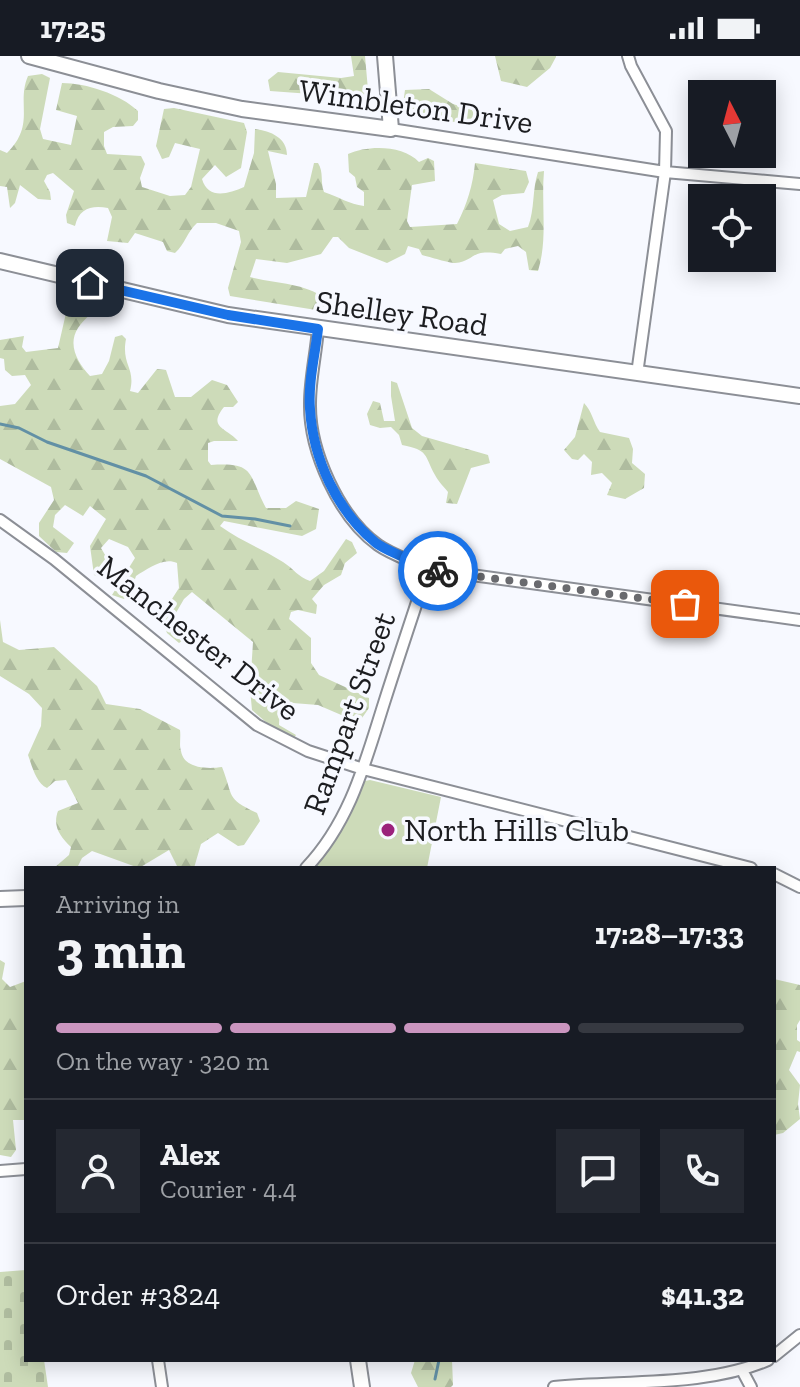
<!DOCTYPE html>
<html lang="en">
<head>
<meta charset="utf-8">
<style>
	:root { --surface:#171b24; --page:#242831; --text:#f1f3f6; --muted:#9ea1a6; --line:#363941; --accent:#ca95bf }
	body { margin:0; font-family:"Zilla Slab",serif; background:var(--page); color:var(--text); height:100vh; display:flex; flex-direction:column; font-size:30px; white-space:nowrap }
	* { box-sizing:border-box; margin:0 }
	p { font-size:26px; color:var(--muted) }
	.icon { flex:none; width:44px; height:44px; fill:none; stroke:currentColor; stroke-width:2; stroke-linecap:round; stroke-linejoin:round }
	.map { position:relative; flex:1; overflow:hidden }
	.details { position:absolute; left:24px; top:810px; width:752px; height:496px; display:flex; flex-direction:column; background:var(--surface); border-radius:0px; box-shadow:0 4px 20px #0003 }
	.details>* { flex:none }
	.needle { width:52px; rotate:354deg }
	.fabs { position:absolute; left:688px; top:24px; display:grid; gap:16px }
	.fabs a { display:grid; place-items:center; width:88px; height:88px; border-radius:0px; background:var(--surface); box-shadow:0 4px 20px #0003; font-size:40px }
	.pin { position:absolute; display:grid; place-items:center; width:68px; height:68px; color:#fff; margin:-34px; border-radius:16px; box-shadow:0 4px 12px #0006 }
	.courier { position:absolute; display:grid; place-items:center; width:80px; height:80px; margin:-40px; border:6px solid #1a73e8; border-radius:50%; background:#fff; color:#222; box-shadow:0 2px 10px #0007 }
	.headline em { font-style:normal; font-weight:700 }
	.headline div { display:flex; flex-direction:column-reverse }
	.headline { display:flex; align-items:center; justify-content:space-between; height:136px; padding:0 32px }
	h1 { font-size:52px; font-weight:700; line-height:60px }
	.bar { display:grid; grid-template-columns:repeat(4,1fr); gap:12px 8px; align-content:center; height:96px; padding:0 32px }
	.bar i { height:10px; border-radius:6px; background:var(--line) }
	.bar .selected { background:var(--accent) }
	.bar p { grid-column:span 4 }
	.line { display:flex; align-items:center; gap:20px; padding:0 32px; border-top:2px solid var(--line) }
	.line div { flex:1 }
	.round { display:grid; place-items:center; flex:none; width:84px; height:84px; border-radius:0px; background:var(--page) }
	.status { display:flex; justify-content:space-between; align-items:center; height:56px; padding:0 40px; background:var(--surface); direction:ltr }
	.status svg { height:22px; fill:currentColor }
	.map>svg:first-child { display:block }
	.green { fill:#cddbb9 }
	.forest { fill:url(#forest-firs) }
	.cemetery { fill:url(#cemetery-stones) }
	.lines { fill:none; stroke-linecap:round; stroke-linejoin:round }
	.stream { stroke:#6290a5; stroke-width:3 }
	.street-casing { stroke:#8c8f96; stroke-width:14 }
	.secondary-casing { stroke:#8c8f96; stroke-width:18 }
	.street { stroke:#fff; stroke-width:10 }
	.secondary { stroke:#fff; stroke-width:14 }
	.done { stroke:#696a6e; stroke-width:8; stroke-dasharray:0 14.4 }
	.route { stroke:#1a73e8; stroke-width:10 }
	.poi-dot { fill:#9b227b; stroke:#f7f9ff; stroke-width:3 }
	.labels { text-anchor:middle; stroke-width:7; stroke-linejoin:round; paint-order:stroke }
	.street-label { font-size:32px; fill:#1c1d20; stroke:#f7f9ff }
	.poi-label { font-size:32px; fill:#1c1d20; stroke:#f7f9ff; text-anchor:start }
</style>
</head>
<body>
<div class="status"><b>17:25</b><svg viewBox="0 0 49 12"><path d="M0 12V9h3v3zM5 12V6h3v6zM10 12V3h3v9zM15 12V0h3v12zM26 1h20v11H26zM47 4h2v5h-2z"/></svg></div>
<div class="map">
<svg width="800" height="1331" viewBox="0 0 800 1331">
	<defs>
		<pattern id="forest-firs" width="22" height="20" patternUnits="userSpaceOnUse" patternTransform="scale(2)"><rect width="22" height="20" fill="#cddbb9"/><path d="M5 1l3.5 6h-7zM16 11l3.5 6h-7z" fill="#afbc9f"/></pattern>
		<pattern id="cemetery-stones" width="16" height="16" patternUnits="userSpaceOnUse" patternTransform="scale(2)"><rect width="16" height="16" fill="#cddbb9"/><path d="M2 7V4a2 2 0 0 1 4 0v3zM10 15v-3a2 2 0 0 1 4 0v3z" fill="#afbc9f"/></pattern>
	</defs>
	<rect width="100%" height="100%" fill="#f7f9ff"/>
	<!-- green -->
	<path class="green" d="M370 724 441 741 427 812H312L324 800 347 766 365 725Z"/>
	<!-- forest -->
	<path class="forest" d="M351 0H365L368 34 366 42 270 35 268 24 278 16 341 22 354 20Z
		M495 0H556V1L550 12 527 31 501 25Z
		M42 18 50 22 40 73 43 83 71 89 77 60 56 54 62 27C86 27 120 38 138 55V64L133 70 113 71 104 76V90L107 98 141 100 145 108 140 122 142 131 170 140 185 139 191 131 200 93 175 87 169 101 162 103 156 90 164 53 174 52 244 67 247 76 241 112 226 121 215 109 202 123C208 144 228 138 244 131L254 97 255 73C271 75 287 82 287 99L268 95 276 128V142L306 141 314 107H318C324 116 320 126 324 136 339 141 349 148 364 150V136L357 131 355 121 349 116 348 98C368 89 403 89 419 106L428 102 434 105 435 125 412 129 407 165 410 171 457 168C467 148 473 129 475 107L526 115 529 126 524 137 502 139 493 144 499 168 510 175 528 171C535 153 532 134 538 116L544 115C541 149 548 183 538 215L529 214 526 196 518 190 505 193 501 198C470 192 476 205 455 207 449 207 430 201 422 199L419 193 408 190 405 198 387 207 349 192 338 181H333L321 198 287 207 256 203 250 221C276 228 303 226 326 243L325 250 316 254 230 240 228 232 241 186 239 175 216 167H197C187 176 185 188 175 197L167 195 163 186 135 177 128 187 107 185 112 161 108 152C92 149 79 152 75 170L67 167 66 159 74 135 53 117 47 119 44 125 50 136 51 144 38 143 20 129 15 147 10 152 7 131 0 130V94L7 97C36 68 16 48 28 20Z
		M429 33 453 48 472 54 478 60 473 69 406 58 403 48 405 34Z
		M69 244 96 251C91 259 83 264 78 272 67 289 78 307 90 320L102 318 109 305 115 281 122 279 126 283C121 309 136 312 130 335L138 337 157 313 166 314 175 341H191L212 324 227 329 238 346 233 351H224C207 372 227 372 238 385H214L208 387V405L211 409C256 406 248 418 266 452H286L296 445 319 453 316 473 302 480 224 465 220 470C241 485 262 493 283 506 294 513 298 521 310 525L324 515 346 483 352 486 357 497 345 507 341 519 324 529 312 543 317 549 316 558 298 554 291 556 289 563 311 582V607L319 619 369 642V652L362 662 353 664 318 649 280 646 279 669 296 679 294 682 275 674 252 654 250 633 253 586 192 536 184 543 173 562 194 577 179 587 167 577 161 560 179 532 177 507C163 501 148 513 136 520L131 535 124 543 112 539 135 502 128 491 109 483 101 492 111 509 112 519 104 523 94 519 90 490 106 463 90 450 83 460 65 449 55 459 53 471 74 487 67 497 56 496 39 480V467L54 444 51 431 0 403V350L15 348 31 329 25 319 12 320 5 314 4 303 0 302V284L24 280 22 291 26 296 58 292Z
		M391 325 397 327 412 372 422 380 488 399 490 407 471 412 457 448 446 447 448 436C444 431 438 425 435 419 424 399 429 394 402 389L399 379 391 371 380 372 370 369 367 358 373 345 380 347 384 365H395L391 340Z
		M584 347C592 355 593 366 600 376L629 382 633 393 632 407 645 418 644 432 625 443 607 439 612 427 602 417 591 419 592 406 584 398 578 404 572 403 564 394 575 381Z
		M0 564 3 586 19 594 54 591 97 630 106 648 140 653 180 674C181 681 179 689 181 695 184 713 208 713 222 711 234 741 225 742 257 757L260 765 244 789 238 790 218 777 201 788 194 812H178L169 794 139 812 92 795 82 802 77 812H54L69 799 71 791C61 781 52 771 58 755L78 747 66 724 55 725 47 732C36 727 32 710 28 699L41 670 42 652 29 638 0 620Z
		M0 904 5 907 2 923 10 931 26 925V1064H13L16 1094 11 1101 0 1099Z
		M774 923 800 929V964L797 969V984L800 986V996L797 995 789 1014 800 1029 798 1048 800 1063 783 1077 774 1079Z
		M415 1304H452L453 1329 451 1331H418L411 1317Z"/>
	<!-- cemetery -->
	<path class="cemetery" d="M26 1214V1304H44L48 1331H0V1216Z"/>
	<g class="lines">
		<!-- stream -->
		<path class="stream" d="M0 368 19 372 47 386 146 420 222 460 255 463 290 470
			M435 1323 439 1304"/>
		<!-- street casing -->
		<g class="street-casing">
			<path id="street" d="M628 0 631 10 666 75 665 116 637 318
				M391 73 665 116 800 128
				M318 273C316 298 310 323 310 347 309 395 339 461 378 489 392 499 412 505 428 513L800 564
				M0 464 54 503 257 669 308 695 363 713 751 812
				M306 812C350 766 365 707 384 647 398 603 413 558 428 513
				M774 818 800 831
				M0 1115 26 1113
				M774 1300 800 1279
				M158 1304 162 1331
				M744 1318 751 1331
				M554 1331C622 1324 707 1331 768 1304"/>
		</g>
		<!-- secondary casing -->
		<g class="secondary-casing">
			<path id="secondary" d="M29 0 159 35 242 53 391 73 385 0
				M0 205 228 259 800 340
				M0 843 26 842
				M358 1304 362 1331"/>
		</g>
		<!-- street -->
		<use href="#street" class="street"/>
		<!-- secondary -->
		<use href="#secondary" class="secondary"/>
	</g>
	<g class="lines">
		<!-- done -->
		<path class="done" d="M438 515 685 548"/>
		<!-- route -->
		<path class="route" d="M90 227 228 259 318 273C315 299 308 326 310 353 313 403 337 455 376 487 384 493 395 497 403 501 415 507 425 513 438 515"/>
	</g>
	<!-- markers -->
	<circle class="poi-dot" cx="388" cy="774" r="8"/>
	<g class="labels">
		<!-- street labels -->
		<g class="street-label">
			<text transform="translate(416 50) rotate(8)" y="11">Wimbleton Drive</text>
			<text transform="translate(402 257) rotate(8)" y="11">Shelley Road</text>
			<text transform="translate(199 582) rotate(38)" y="11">Manchester Drive</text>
			<text transform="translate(349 657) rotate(-70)" y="11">Rampart Street</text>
		</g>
		<!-- poi labels -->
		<g class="poi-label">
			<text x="404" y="785">North Hills Club</text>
		</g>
	</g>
</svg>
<div class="fabs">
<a><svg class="needle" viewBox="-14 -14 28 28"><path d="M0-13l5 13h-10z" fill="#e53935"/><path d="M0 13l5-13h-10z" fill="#9ea1a6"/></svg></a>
<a><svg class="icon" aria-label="locate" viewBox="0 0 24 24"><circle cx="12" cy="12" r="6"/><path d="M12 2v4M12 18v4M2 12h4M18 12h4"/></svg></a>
</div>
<div class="pin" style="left:685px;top:548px;background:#ea580c"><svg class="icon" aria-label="bag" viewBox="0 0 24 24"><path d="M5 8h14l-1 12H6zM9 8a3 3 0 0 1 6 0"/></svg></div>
<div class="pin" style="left:90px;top:227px;background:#1f2937"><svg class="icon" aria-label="home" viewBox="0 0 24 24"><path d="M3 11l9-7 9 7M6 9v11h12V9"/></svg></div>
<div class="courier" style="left:438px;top:515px"><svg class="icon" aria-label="bike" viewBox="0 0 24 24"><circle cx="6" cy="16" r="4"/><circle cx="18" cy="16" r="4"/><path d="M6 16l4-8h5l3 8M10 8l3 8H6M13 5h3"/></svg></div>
<section class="details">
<div class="headline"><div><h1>3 min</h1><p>Arriving in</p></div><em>17:28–17:33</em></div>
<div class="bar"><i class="selected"></i><i class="selected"></i><i class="selected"></i><i></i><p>On the way · 320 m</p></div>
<div class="line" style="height:144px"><a class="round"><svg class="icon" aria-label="person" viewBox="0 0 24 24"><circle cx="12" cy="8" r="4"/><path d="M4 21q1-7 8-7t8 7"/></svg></a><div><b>Alex</b><p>Courier · 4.4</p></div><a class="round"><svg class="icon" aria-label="chat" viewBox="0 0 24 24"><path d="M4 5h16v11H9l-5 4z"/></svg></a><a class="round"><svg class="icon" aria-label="phone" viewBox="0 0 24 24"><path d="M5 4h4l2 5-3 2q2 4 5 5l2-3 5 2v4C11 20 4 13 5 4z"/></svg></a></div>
<div class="line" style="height:104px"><div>Order #3824</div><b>$41.32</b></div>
</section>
</div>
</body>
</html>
